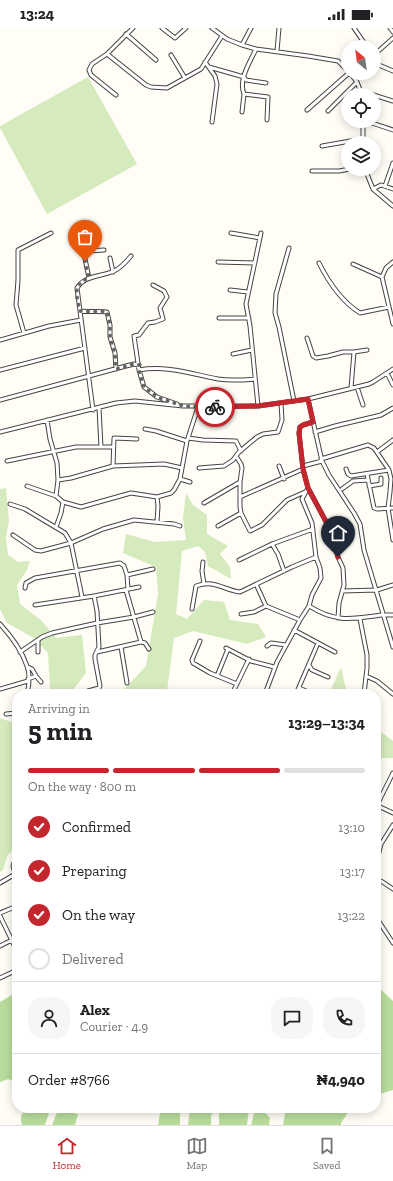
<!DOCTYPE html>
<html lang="en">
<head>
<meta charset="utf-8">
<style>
	:root { --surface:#fff; --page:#f6f6f6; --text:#202124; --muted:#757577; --line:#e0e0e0; --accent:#c4262e }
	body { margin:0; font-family:"Zilla Slab",serif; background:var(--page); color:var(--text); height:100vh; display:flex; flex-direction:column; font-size:15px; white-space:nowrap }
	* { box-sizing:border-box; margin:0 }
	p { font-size:13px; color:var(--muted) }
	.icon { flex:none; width:22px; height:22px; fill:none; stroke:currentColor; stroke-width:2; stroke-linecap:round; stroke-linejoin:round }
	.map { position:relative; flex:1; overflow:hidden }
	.side { position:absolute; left:12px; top:661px; width:369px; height:424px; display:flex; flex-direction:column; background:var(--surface); border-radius:16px; box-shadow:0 2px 10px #0003 }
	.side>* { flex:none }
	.needle { width:26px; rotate:331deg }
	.fabs { position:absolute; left:341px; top:12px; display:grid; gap:8px }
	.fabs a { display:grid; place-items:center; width:40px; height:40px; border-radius:50%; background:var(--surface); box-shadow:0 2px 10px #0003; font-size:20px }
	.pin { position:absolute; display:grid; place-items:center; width:34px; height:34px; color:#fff; margin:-41px -17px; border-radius:50% 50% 50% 0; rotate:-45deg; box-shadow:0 0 4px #0007 }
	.pin .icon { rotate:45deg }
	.courier { position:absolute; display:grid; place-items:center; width:40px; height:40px; margin:-20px; border:3px solid #c4262e; border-radius:50%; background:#fff; color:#222; box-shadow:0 1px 5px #0007 }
	.overview em { font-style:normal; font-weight:800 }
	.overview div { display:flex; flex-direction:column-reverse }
	.overview { display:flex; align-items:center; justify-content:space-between; height:68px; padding:0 16px }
	h1 { font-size:26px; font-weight:800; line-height:30px }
	.bar { display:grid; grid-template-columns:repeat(4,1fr); gap:6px 4px; align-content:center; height:48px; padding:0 16px }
	.bar i { height:5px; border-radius:3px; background:var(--line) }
	.bar .on { background:var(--accent) }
	.bar p { grid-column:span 4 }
	.line { display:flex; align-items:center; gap:10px; padding:0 16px; border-top:1px solid var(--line) }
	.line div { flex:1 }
	.round { display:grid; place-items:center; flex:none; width:42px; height:42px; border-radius:16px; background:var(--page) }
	ol { padding:0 16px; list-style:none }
	li { display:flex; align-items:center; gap:12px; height:44px }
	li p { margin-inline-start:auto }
	li .icon { padding:4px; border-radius:50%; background:var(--accent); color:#fff; stroke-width:4 }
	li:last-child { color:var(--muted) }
	li i { width:22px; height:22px; border:2px solid var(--line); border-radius:50% }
	.status { display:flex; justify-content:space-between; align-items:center; height:28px; padding:0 20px; background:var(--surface); direction:ltr }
	.status svg { height:11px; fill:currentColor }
	.menu { display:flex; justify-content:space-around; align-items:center; height:56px; border-top:1px solid var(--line); background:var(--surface); font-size:11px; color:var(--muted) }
	.menu a { display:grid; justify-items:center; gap:2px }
	.menu .on { color:var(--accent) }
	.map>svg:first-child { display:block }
	.green { fill:#d5ebbd }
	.forest { fill:#b9dc9c }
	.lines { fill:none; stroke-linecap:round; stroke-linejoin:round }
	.minor-casing { stroke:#444; stroke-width:5 }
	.minor { stroke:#fff; stroke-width:3 }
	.done { stroke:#646461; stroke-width:4; stroke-dasharray:0 7.2 }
	.route { stroke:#c4262e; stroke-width:5 }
</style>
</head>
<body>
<div class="status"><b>13:24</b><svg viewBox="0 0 49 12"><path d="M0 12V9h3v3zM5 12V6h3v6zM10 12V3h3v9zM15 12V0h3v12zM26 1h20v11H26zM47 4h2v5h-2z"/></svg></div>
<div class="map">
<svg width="393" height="1097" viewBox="0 0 393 1097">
	<rect width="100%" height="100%" fill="#fffdf5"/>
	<!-- green -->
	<path class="green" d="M88 49 137 136 47 186 0 100V98Z
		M6 460 9 493 6 509 8 527 18 534 30 533 27 542 17 557 20 576 41 592 56 610 82 607 86 645 72 663V666H48L50 660 48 625 34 610 7 595 0 581V461Z
		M186 465 193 477 207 487V506L228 518 220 526 230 539 231 551 208 538 205 524 198 518 182 523 176 586 187 591 204 572 224 574 230 592 258 596 266 609 247 616 193 603 174 610 167 663 171 666H120L146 638 158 566 156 539 123 525 126 506 155 514 186 512 183 490Z
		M341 639 347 666H329Z
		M0 690 17 696V817L7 828 3 842 0 844Z
		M376 700 393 713V730H376Z"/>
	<!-- forest -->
	<path class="forest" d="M376 957 393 973V1062L376 1067Z
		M17 964V1055L8 1051 0 1054V974Z
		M28 1080H48L49 1085 45 1097H22C19 1089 22 1085 28 1080Z
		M161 1080H185L180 1083V1097H158Z
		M188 1080H249L247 1097H219V1081L211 1087V1097H188L190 1082Z
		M286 1080H351L341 1095V1097H283Z
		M58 1082 78 1086 75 1097H52Z
		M255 1082C263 1081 265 1085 270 1090L269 1097H251Z"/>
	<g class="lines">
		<!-- minor casing -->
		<g class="minor-casing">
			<path id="minor" d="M162 0 175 10 186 0
				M212 0 227 11 242 17 256 21 308 28 338 33 348 43
				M354 0 367 19
				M390 0 393 4
				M126 6 156 32
				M242 17 251 0
				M256 21C250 34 238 52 244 66L268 69 267 92
				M277 23 279 0
				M107 26 146 57 151 59 167 60 201 41 222 8
				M171 27 185 50
				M374 27 393 10
				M205 34 215 48 217 56 212 94
				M374 35 393 43
				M209 39 244 49 246 52 266 55
				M350 45 357 54 362 67
				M361 63 393 73
				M116 67 91 47 89 42 92 36 107 26 133 0
				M307 82 349 45
				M328 83 357 54
				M242 84 244 66
				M366 93 393 102
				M363 115V93
				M322 118 362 111
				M365 141 373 161 393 178
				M312 143H339L350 141
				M385 158 393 135
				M373 161 381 157 393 161
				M231 205 260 210
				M289 220 276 266 275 285 279 299 294 373
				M110 230 113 244
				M218 234 255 235
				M393 234 386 240 382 249 393 296
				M319 235C329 255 341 273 360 285L389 279
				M353 236 382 249
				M89 250 84 226 90 223 104 222
				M153 257 164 263 167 269 160 280 163 291 155 294 148 295 139 307 134 308 139 342 144 359 157 369 177 376
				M230 262 248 264
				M80 283C86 284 105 283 107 284L110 297V309L115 325 116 341
				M219 290H249
				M24 305 16 277 18 252V222L51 205
				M307 310 313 328 316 330 328 328 343 324H354L367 322
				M0 312 49 298 81 292
				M233 326 252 322
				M0 342 85 320
				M139 342C166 337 192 346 218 351 231 353 242 352 255 351
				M387 345 393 357
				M357 359 363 377
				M351 360 354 324
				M308 371 322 433 329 447 354 485 360 496 364 522 393 619
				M0 372 126 338 134 336 139 337
				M258 378 250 298 246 276 261 205
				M99 380 101 419
				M93 382 77 260C85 247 101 249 114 243 121 240 126 234 131 228
				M47 392 50 411 57 435 58 452 56 468
				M145 401 156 403 187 413
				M0 404 116 375 135 373 183 378H258L308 371 369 356 373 354 393 341
				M315 404 335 398 381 387 393 380
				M188 410 203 412 236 413 241 423
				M377 424 393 412
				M236 428 241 436 242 440 240 454V479L241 485 250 503 262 497 287 472 305 464
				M321 431 368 417 374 420 389 442 391 451 390 464 388 480 393 512
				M7 433 76 419H113
				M113 438 114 410 137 411
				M279 438 284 451
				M303 438 322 433
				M199 440 224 438 233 432 239 424 257 409 263 406 278 404 282 392 281 375
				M346 441 348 446 351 448 389 442
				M367 446 374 480 377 481 393 480
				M180 451 190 454
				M58 452 71 450 113 438 164 436 182 440
				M27 458 56 468 63 474 81 479 131 465 157 469 171 465 174 462 180 451 187 413 198 379
				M369 458 381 456V450
				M308 460 330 501 338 529 343 540 344 557 339 575 338 590
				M342 461 353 453 368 452
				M240 469 303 441
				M204 475 240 454
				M10 476 25 481 65 505 71 515 82 569
				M157 494 158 478 157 469
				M218 498 241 485
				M56 499 61 485 63 474
				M13 507 35 522 41 523 71 515 103 501 134 492 174 496 180 498
				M272 516 278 526 284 543
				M239 532 272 516 313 501
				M203 534 202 543 204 556
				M127 547 153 541
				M256 556 266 578 300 592
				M25 560 26 555 35 550 120 535 124 538 127 547 128 561
				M342 563 377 562 393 557
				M35 577 94 568 139 559
				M309 578C336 595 352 591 381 587 385 587 389 587 393 587
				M192 581 196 558C215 551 223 562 240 564L292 539 316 529
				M241 586 254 584 266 578
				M360 591 367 627V640L364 666
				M0 596C11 608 22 623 27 638 30 646 29 658 27 666
				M294 602 335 624
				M38 612V624
				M200 613 192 632 193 635 210 645 237 656
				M141 614 145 615 149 621
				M267 618 271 615 286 617
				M121 619 127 655
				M226 620 251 633 274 639
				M20 624 42 609 52 605 97 595 134 589 153 584
				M97 624 141 614 126 562
				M28 639 32 641 36 648
				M308 639 309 637 312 642 328 649
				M217 648 228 621
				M366 648 377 653 393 666
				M28 651 36 648 41 654
				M299 660 313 666
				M0 661 28 653
				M84 666 88 663 99 660 100 658 95 631V627L99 619 97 583 94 568
				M232 666 249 631
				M265 666 277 634 300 592 309 578 312 567 321 550 320 540 316 529 312 495 302 471 308 460 303 441 299 405 300 399 303 397 313 394
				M296 666 318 615
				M6 686 17 685
				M376 777 393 785
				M377 777 393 745
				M15 832 13 838 15 846
				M376 836 381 816 393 797
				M376 853H381L393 861
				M0 855 17 845
				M0 885 17 878
				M0 888 17 923
				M376 889 393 915
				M0 918 12 912
				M0 950 17 942"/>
		</g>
		<!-- minor -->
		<use href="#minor" class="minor"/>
	</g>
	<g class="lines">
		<!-- done -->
		<path class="done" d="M85 233 89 250C71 257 77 268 80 283 86 284 105 283 107 284L110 297V310L115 325 116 341 134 336 139 337V342L144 359 157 369 183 378 215 379"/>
		<!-- route -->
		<path class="route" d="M215 379 258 378 308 371 313 394 303 397 300 399 299 405 303 441 308 460 330 501 338 529"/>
	</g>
</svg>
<div class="fabs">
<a><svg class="needle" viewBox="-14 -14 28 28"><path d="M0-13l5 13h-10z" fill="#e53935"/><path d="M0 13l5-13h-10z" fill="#757577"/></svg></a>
<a><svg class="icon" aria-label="locate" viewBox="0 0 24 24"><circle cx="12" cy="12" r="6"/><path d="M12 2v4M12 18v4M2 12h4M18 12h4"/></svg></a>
<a><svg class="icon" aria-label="layers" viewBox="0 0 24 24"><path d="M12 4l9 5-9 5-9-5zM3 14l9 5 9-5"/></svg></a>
</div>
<div class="pin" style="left:85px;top:233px;background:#ea580c"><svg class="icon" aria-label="bag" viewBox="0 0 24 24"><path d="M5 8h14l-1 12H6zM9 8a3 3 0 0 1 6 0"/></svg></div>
<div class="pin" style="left:338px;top:529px;background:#1f2937"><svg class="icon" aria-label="home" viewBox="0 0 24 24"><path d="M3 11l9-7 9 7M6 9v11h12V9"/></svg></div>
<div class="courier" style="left:215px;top:379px"><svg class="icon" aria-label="bike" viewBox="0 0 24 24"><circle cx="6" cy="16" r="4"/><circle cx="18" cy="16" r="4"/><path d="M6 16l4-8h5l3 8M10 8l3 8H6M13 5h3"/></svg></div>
<section class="side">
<div class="overview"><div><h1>5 min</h1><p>Arriving in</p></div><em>13:29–13:34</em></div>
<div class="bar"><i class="on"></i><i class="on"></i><i class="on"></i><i></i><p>On the way · 800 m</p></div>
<ol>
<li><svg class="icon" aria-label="check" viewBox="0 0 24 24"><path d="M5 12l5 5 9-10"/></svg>Confirmed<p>13:10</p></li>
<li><svg class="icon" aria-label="check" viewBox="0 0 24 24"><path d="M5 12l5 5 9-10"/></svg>Preparing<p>13:17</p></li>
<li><svg class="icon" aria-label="check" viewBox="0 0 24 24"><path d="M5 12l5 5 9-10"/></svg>On the way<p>13:22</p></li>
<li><i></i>Delivered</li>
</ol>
<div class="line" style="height:72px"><a class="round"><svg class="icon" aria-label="person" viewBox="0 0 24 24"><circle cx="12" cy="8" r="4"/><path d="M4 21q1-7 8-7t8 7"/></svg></a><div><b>Alex</b><p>Courier · 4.9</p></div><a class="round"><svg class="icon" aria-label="chat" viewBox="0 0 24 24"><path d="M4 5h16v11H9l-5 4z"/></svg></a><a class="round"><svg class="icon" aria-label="phone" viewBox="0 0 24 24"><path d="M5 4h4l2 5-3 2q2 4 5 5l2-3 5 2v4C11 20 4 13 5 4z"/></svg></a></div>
<div class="line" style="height:52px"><div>Order #8766</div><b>₦4,940</b></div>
</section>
</div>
<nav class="menu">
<a class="on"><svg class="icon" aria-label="home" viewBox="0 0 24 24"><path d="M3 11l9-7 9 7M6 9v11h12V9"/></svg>Home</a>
<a><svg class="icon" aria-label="map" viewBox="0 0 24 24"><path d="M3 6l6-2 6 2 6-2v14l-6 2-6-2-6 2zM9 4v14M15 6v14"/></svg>Map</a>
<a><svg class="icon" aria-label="saved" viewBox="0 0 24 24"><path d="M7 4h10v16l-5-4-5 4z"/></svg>Saved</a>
</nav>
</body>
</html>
